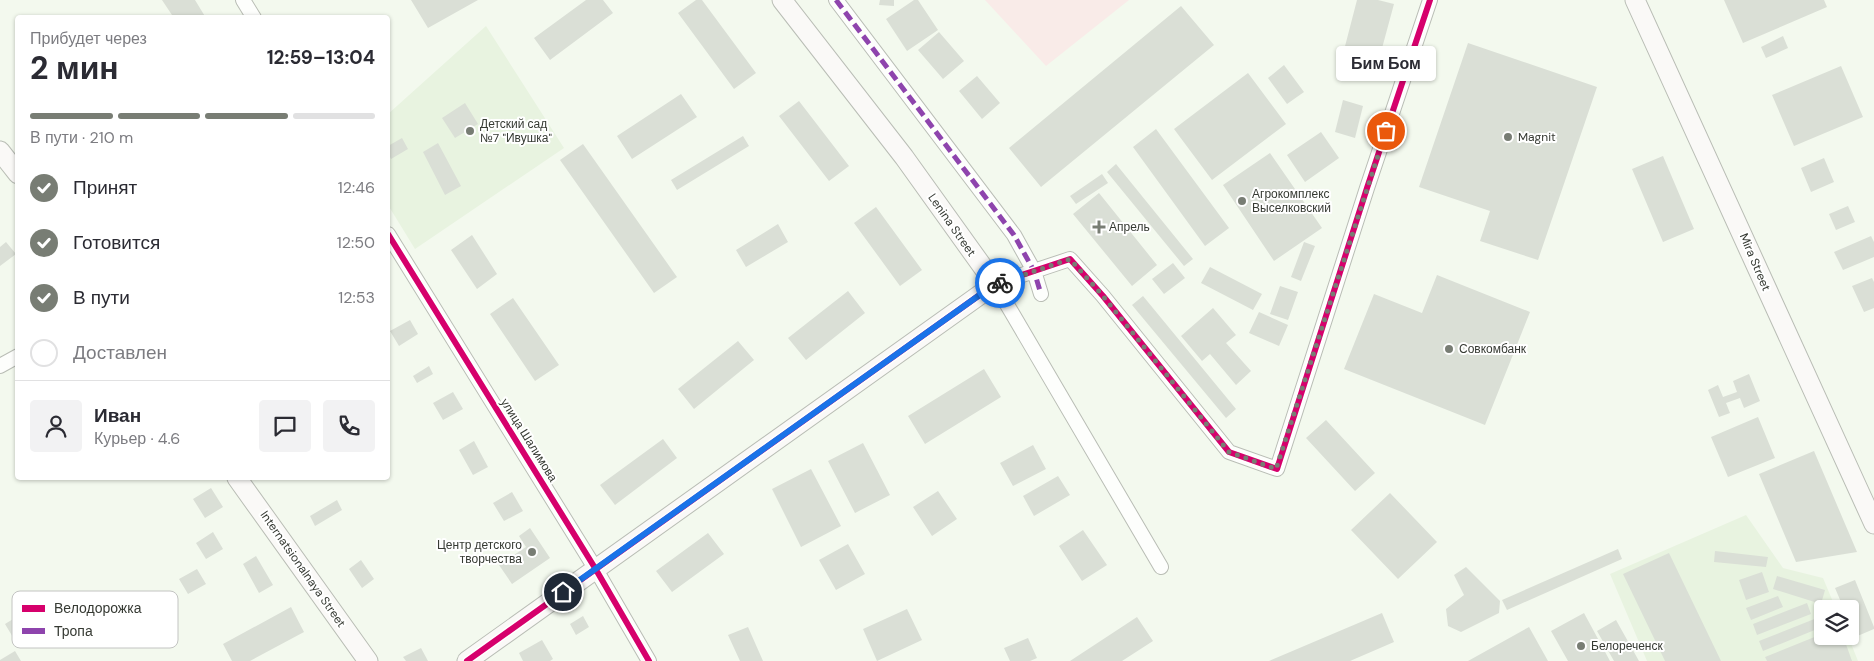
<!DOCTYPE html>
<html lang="ru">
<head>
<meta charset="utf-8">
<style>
	:root { --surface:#fff; --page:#f2f2f3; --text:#2b2b33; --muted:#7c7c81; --line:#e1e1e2; --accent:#787d74 }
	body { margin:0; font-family:"DM Sans",sans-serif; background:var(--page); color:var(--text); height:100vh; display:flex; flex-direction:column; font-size:19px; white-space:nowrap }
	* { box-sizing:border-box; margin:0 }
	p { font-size:16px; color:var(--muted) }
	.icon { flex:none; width:28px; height:28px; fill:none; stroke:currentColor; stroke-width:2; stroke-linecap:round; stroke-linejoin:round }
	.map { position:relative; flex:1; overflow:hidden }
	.side { position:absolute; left:15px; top:15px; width:375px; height:465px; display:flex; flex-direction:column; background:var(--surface); border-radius:5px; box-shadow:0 1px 4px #0004 }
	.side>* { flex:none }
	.tools { position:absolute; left:1814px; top:600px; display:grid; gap:10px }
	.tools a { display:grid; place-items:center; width:45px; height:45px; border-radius:5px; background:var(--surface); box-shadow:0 1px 4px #0004; font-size:25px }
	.pin { position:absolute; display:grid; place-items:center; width:42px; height:42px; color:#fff; margin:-21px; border:2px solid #fff; border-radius:50%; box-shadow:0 1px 5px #0007 }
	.courier { position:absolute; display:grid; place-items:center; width:50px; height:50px; margin:-25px; border:4px solid #1a73e8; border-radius:50%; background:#fff; color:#222; box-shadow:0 1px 6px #0007 }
	.bubble { position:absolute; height:35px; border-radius:5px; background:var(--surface); box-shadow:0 1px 4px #0004; font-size:16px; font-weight:700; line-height:35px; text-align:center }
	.head em { font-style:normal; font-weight:700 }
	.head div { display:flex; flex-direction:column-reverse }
	.head { display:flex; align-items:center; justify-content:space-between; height:85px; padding:0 15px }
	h1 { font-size:32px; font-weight:700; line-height:38px }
	.bar { display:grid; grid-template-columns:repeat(4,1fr); gap:8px 5px; align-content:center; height:60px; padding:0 15px }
	.bar i { height:6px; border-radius:4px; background:var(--line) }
	.bar .on { background:var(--accent) }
	.bar p { grid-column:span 4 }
	.line { display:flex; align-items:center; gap:12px; padding:0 15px; border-top:1px solid var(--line) }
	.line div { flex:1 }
	.round { display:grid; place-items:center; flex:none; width:52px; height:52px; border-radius:5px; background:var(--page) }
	ol { padding:0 15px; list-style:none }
	li { display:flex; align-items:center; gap:15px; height:55px }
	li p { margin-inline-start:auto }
	li .icon { padding:5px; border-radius:50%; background:var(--accent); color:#fff; stroke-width:4 }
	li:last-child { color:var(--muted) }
	li i { width:28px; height:28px; border:2px solid var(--line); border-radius:50% }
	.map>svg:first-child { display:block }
	.built { fill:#e8f3e0 }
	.green { fill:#f9ebe8 }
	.building { fill:#dadfd6 }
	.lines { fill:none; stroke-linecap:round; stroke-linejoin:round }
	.street-casing { stroke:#b9bdb5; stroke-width:16 }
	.secondary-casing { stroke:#b9bdb5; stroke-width:21 }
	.street { stroke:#fdfefc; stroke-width:14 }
	.secondary { stroke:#faf9f7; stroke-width:19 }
	.quiet { stroke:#8e44ad; stroke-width:5; stroke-dasharray:10 5; stroke-linecap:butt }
	.cycleway-casing { stroke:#fff; stroke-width:9 }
	.cycleway { stroke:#d6006c; stroke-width:6 }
	.done { stroke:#787d74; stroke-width:5; stroke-dasharray:0 9 }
	.route { stroke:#1a73e8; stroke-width:6 }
	.poi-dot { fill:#787d74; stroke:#fff; stroke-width:2 }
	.labels { text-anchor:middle; stroke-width:4; stroke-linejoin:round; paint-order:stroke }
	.poi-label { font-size:12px; fill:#363a33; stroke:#fff; text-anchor:start }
	.street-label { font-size:12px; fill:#363a33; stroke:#fff }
	.key { fill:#fff; stroke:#c3c4c2; stroke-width:1 }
	.key-label { font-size:14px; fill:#363a33 }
</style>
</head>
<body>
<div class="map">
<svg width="1874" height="661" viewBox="0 0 1874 661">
	<rect width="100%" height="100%" fill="#f3f9ee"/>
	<!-- built -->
	<path class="built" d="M486 26 564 148 415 249 388 205V114Z
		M1746 515 1783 568 1823 578 1836 609H1822V636H1848L1858 661H1647L1610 574Z"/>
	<!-- green -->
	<path class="green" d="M985 0H1129L1046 66Z"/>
	<!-- building -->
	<path class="building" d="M162 0H195L206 18H174Z
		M411 0H478L428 28Z
		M586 0H603L613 13 550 60 534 38Z
		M696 0H702L756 73 734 89 678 13Z
		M880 0H894V6L879 5Z
		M914 0H918L938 30 907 51 886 19Z
		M1357 0H1378L1394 4 1378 63 1343 54Z
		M1724 0H1824L1827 7 1743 43Z
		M1181 6 1214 45 1041 187 1009 148Z
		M939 32 964 61 943 79 918 50Z
		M1783 36 1788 48 1766 58 1761 47Z
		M1468 43 1597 87 1538 260 1480 241 1490 211 1419 187Z
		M1284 65 1304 92 1287 104 1268 78Z
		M1841 66 1863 117 1794 146 1772 95Z
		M1248 73 1286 124 1212 180 1174 129Z
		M977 76 1000 103 982 119 959 91Z
		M681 94 697 117 632 159 617 136Z
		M1343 100 1363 106 1355 138 1335 132Z
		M799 101 849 166 829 181 779 116Z
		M465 103 478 124 455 138 442 118Z
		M1156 129 1229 228 1205 246 1133 147Z
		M1321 132 1339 158 1305 182 1287 155Z
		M743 136 749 146 677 190 671 180Z
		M402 138 408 149 391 159 388 153V146Z
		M438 143 461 186 445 195 423 152Z
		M583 144 677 277 654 293 560 160Z
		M1270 153 1322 228 1274 261 1223 185Z
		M1663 156 1694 229 1663 242 1632 169Z
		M1824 158 1834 182 1811 192 1801 168Z
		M1116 164 1193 259 1184 266 1107 172Z
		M1102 174 1108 183 1076 204 1070 196Z
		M1099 193 1157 265 1132 286 1073 214Z
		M1848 206 1855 222 1836 230 1829 214Z
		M876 207 922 270 900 286 854 223Z
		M778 224 788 242 746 267 736 250Z
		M472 235 497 274 477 289 451 250Z
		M1871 236 1874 242V257L1843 270 1834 252Z
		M6 242 16 254 0 266V247Z
		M1304 242 1315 246 1301 281 1291 277Z
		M1173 263 1185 278 1164 294 1152 279Z
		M1210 267 1262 294 1253 310 1201 283Z
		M1437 275 1530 312 1485 425 1344 369 1374 294 1422 313Z
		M1872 278 1874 282V308L1864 312 1852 286Z
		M1280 286 1298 292 1288 320 1270 314Z
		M848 291 865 313 806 360 788 338Z
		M1143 296 1236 409 1226 418 1132 305Z
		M513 298 559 365 535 381 490 314Z
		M1213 308 1236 335 1226 343 1251 371 1236 385 1210 354 1202 361 1181 336Z
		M1259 312 1288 325 1279 346 1249 333Z
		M410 320 418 334 399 346 390 331Z
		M738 341 754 360 694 409 678 389Z
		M429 366 433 374 417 383 413 376Z
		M984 369 1001 397 925 444 908 416Z
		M1749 374 1760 401 1744 408 1740 398 1726 403 1730 413 1719 417 1708 390 1718 385 1723 397 1737 392 1733 381Z
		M453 392 463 409 443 420 433 403Z
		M1758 417 1775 458 1728 477 1711 437Z
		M1326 420 1375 473 1355 491 1306 438Z
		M663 439 677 458 615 505 600 485Z
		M474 441 488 467 473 475 459 450Z
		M863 443 890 495 855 513 828 461Z
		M1033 445 1046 469 1013 486 1000 463Z
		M1814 451 1857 552 1796 562 1759 474Z
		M811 469 841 526 801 547 772 489Z
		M1058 476 1070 495 1034 516 1023 496Z
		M211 488 223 507 205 518 193 499Z
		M938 491 957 519 932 536 913 507Z
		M512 492 523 511 504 521 493 503Z
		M1390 493 1437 542 1398 579 1351 530Z
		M337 500 342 510 315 526 310 516Z
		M530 528 550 558 512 584 499 565 526 547 519 536Z
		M1083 530 1107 565 1082 581 1059 546Z
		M213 532 223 549 206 559 196 543Z
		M708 533 724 554 672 592 656 571Z
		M848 544 865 574 836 590 819 560Z
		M1618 549 1622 559 1507 610 1502 600Z
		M1715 551 1768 557 1766 567 1714 562Z
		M1669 553 1721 661H1665L1623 574Z
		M256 556 273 585 259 593 243 564Z
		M361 560 374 579 362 588 349 569Z
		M1466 567 1500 601 1499 613 1461 632 1448 626 1446 609 1464 595 1454 575Z
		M197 569 206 584 188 594 179 579Z
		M1762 572 1769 592 1746 600 1739 580Z
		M1777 576 1825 590 1821 604 1773 589Z
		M1855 580 1874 627V629L1855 637 1850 624V609H1844L1835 588Z
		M1778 596 1783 607 1751 620 1746 608Z
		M1807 603 1811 614 1757 635 1753 624Z
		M291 607 304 632 250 661H232L223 644Z
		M907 609 922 640 877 661 863 629Z
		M23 613 34 633 17 644 5 624Z
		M1382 613 1394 642 1350 661H1269Z
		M1584 613 1610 661H1568L1551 631Z
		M583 616 589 627 576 635 570 624Z
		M1822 616V627L1763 651 1759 641Z
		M1137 617 1153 641 1122 661H1070Z
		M1616 620 1639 661H1614L1597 631Z
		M748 627 763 661H740L728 635Z
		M1529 627 1548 661H1468Z
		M1822 634V636H1843L1852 661H1767L1765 657Z
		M1028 638 1037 658 1030 661H1010L1004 648Z
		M542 640 553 659 550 661H523L519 653Z
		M421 648 428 661H406L403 657Z
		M15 651 21 661H0V660Z"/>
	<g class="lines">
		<!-- street casing -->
		<g class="street-casing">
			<path id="street" d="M243 0 254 18
				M836 0 1014 235 1034 271 1041 294
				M388 234 595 568 649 661
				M0 366 18 356
				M1161 567 995 284 1070 259 1103 296 1229 452 1277 469 1367 188 1430 0"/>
		</g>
		<!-- secondary casing -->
		<g class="secondary-casing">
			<path id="secondary" d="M1635 0 1874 524
				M0 151 18 174
				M237 478 368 661
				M467 661 995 284 904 157 782 0"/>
		</g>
		<!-- street -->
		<use href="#street" class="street"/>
		<!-- secondary -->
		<use href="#secondary" class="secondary"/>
		<!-- quiet -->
		<path class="quiet" d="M836 0 1014 235 1034 271 1041 294"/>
		<!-- cycleway casing -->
		<g class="cycleway-casing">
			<path id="cycleway" d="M388 234 595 568 649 661
				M467 661 995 284 1070 259 1103 296 1229 452 1277 469 1367 188 1430 0"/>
		</g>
		<!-- cycleway -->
		<use href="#cycleway" class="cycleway"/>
	</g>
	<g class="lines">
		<!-- done -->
		<path class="done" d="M1000 283 1070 259 1103 296 1229 452 1276 469 1386 131"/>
		<!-- route -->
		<path class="route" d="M563 592 995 284 1000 283"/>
	</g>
	<!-- markers -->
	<g class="poi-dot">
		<circle cx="470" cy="131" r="5"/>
		<circle cx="1508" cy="137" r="5"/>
		<circle cx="1242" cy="201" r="5"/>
		<path d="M1096.5 219.5h5v5h5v5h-5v5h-5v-5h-5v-5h5z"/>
		<circle cx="1449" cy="349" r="5"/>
		<circle cx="532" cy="552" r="5"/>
		<circle cx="1581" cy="646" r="5"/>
	</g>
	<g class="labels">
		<!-- poi labels -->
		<g class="poi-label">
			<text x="480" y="128">Детский сад<tspan x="480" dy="14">№7 "Ивушка"</tspan></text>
			<text x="1518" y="141">Magnit</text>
			<text x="1252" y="198">Агрокомплекс<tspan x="1252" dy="14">Выселковский</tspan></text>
			<text x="1109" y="231">Апрель</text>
			<text x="1459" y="353">Совкомбанк</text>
			<text x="522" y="549" text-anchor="end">Центр детского<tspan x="522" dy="14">творчества</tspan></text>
			<text x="1591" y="650">Белореченск</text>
		</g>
		<!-- street labels -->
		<g class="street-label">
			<text transform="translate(952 225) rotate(55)" y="4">Lenina Street</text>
			<text transform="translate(1755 262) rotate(67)" y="4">Mira Street</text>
			<text transform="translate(529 440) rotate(58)" y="4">улица Шалимова</text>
			<text transform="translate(303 569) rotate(55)" y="4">Internatsionalnaya Street</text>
		</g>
	</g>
	<!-- legend -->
	<rect x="12" y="591" width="166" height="57" rx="8" class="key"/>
	<rect x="22" y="605" width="23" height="7" fill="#d6006c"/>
	<rect x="22" y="628" width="23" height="6" fill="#8e44ad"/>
	<g class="key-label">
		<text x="54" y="613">Велодорожка</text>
		<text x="54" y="636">Тропа</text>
	</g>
</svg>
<div class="tools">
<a><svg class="icon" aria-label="layers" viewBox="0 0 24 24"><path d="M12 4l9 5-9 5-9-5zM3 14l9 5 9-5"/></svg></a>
</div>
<div class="pin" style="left:1386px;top:131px;background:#ea580c"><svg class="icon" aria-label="bag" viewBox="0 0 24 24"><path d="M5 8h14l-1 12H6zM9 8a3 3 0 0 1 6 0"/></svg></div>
<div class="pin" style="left:563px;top:592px;background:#1f2937"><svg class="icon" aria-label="home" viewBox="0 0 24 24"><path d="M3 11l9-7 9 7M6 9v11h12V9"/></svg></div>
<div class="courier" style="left:1000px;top:283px"><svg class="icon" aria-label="bike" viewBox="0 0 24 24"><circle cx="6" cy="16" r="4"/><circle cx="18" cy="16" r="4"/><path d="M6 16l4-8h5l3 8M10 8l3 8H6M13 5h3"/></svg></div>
<div class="bubble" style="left:1336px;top:46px;width:100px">Бим Бом</div>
<section class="side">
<div class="head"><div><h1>2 мин</h1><p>Прибудет через</p></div><em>12:59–13:04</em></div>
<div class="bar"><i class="on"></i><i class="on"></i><i class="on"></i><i></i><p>В пути · 210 m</p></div>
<ol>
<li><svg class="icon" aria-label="check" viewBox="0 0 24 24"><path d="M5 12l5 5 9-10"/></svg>Принят<p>12:46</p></li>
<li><svg class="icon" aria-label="check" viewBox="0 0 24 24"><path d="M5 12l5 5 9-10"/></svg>Готовится<p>12:50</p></li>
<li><svg class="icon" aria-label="check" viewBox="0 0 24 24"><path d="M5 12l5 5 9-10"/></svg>В пути<p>12:53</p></li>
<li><i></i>Доставлен</li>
</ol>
<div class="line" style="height:90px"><a class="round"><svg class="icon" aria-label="person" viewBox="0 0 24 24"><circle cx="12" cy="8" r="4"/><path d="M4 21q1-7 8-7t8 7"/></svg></a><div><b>Иван</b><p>Курьер · 4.6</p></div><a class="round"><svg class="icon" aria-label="chat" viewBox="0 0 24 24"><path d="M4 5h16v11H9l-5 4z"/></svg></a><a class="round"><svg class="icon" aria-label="phone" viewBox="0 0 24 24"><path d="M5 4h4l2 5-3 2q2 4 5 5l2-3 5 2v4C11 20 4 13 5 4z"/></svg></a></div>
</section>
</div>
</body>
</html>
